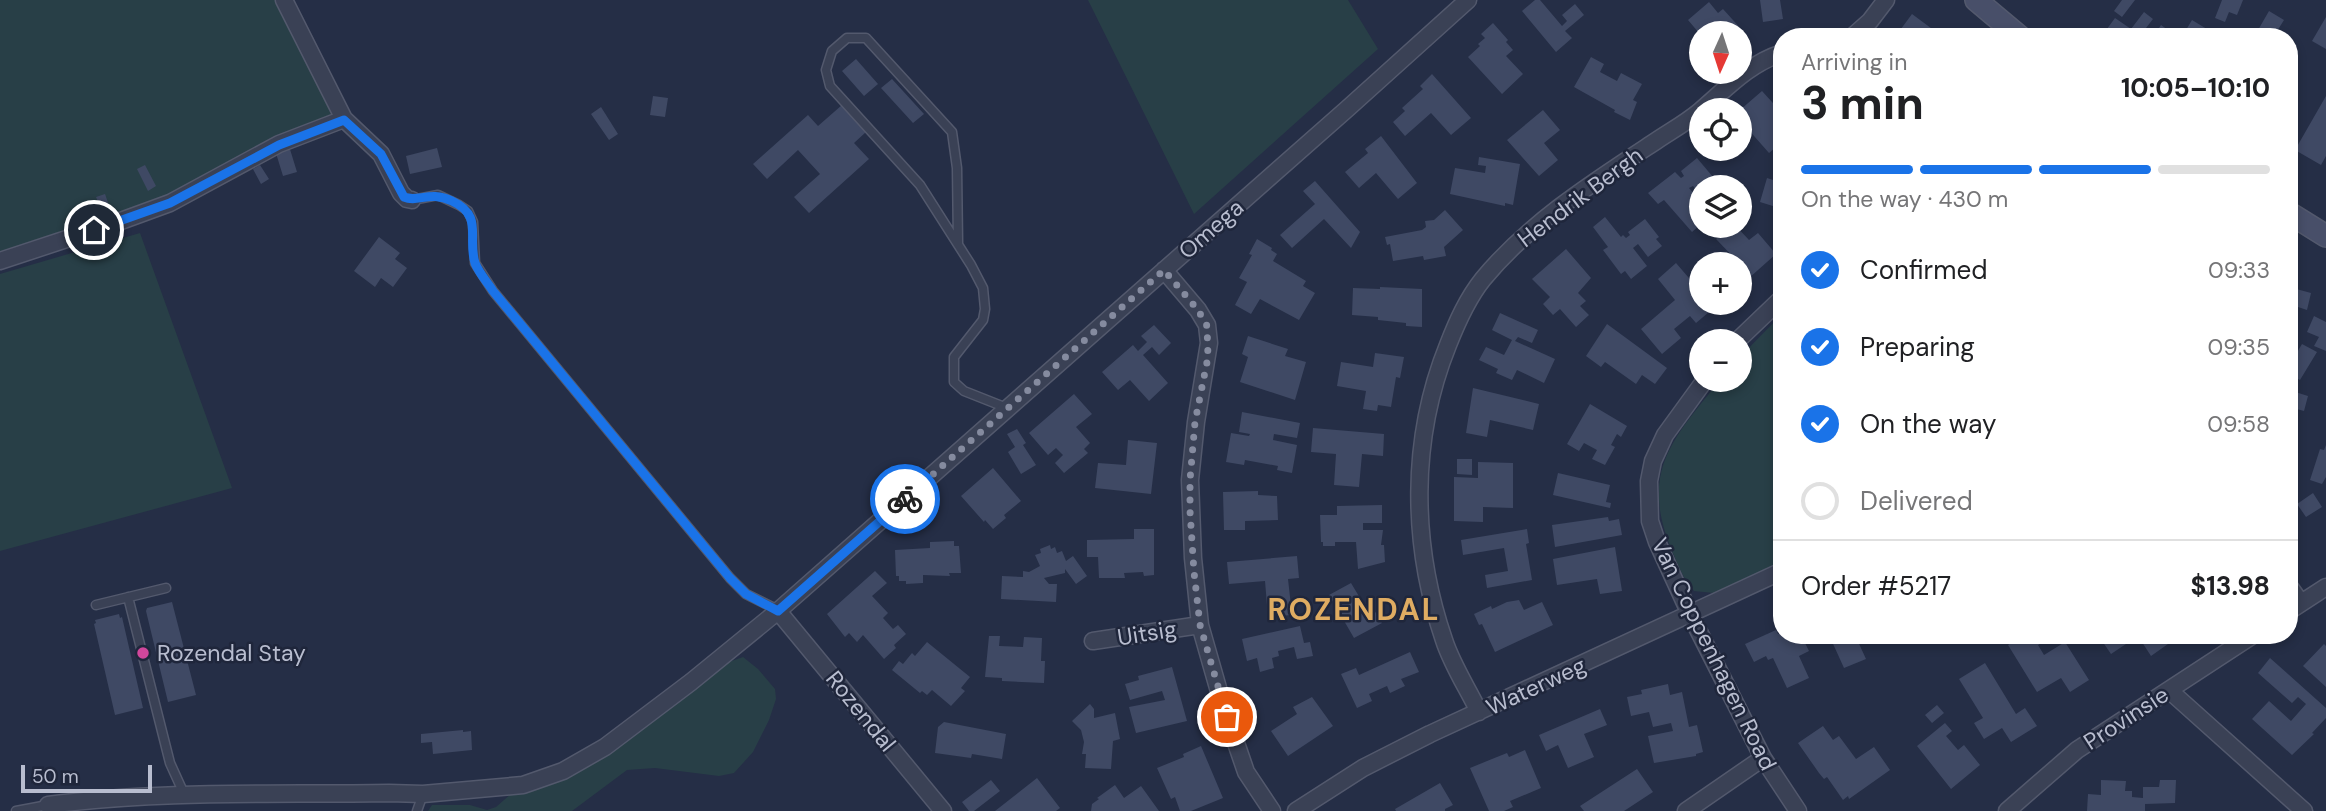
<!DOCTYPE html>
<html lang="en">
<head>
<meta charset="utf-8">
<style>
	:root { --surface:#fff; --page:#f2f2f2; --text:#202124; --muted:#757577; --line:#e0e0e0; --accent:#1a73e8 }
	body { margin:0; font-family:"DM Sans",sans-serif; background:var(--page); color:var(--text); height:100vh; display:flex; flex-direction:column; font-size:26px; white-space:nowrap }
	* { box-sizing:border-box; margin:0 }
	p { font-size:23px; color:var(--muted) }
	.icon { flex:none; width:38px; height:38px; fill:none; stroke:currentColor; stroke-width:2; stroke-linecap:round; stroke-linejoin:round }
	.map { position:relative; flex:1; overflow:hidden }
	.panel { position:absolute; left:1773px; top:28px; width:525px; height:616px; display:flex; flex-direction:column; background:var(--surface); border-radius:28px; box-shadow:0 4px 10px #0003 }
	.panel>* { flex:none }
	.needle { width:46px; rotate:183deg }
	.fabs { position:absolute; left:1689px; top:21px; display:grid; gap:14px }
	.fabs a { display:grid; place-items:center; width:63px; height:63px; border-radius:50%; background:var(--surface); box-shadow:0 4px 10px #0003; font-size:35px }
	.scale { position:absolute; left:21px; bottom:18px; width:131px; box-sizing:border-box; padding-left:7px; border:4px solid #b8bdcf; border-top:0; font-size:19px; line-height:24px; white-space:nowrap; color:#b8bdcf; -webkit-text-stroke:5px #1f263b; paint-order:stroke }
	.pin { position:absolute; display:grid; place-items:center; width:60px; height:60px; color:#fff; margin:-30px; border:4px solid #fff; border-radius:50%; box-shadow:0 2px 7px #0007 }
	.courier { position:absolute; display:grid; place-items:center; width:70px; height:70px; margin:-35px; border:5px solid #1a73e8; border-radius:50%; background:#fff; color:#222; box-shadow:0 2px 9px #0007 }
	.summary em { font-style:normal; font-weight:700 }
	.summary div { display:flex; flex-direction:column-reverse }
	.summary { display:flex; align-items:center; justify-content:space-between; height:119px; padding:0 28px }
	h1 { font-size:46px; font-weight:700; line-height:52px }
	.bar { display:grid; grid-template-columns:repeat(4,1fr); gap:10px 7px; align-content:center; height:84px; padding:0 28px }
	.bar i { height:9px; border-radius:5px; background:var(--line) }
	.bar .selected { background:var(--accent) }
	.bar p { grid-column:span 4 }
	.line { display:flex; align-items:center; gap:18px; padding:0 28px; border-top:2px solid var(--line) }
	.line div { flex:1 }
	ol { padding:0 28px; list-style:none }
	li { display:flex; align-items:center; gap:21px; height:77px }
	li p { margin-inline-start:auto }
	li .icon { padding:7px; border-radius:50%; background:var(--accent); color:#fff; stroke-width:4 }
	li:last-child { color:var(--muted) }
	li i { width:38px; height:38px; border:4px solid var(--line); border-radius:50% }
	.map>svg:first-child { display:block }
	.green { fill:#283f47 }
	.building { fill:#3f4964 }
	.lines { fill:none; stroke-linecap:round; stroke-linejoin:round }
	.lane-casing { stroke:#53596d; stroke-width:11 }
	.street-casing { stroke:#53596d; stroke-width:19 }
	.secondary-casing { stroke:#53596d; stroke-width:24 }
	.lane { stroke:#3a4155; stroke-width:8 }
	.street { stroke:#3a4155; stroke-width:16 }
	.secondary { stroke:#484f69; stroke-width:21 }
	.done { stroke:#858b9f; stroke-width:7; stroke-dasharray:0 12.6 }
	.route { stroke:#1a73e8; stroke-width:9 }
	.hotel-dot { fill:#d1479c; stroke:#1f263b; stroke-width:2.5 }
	.labels { text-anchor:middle; stroke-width:5; stroke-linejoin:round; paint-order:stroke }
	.street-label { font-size:23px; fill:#b8bdcf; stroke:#1f263b }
	.poi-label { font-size:23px; fill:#b8bdcf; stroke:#1f263b; text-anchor:start }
	.district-label { font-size:30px; font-weight:bold; letter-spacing:2px; fill:#dfac62; stroke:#1f263b }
</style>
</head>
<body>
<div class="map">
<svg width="2326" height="811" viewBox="0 0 2326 811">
	<rect width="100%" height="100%" fill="#252e46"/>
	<!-- green -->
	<path class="green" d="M0 0H276L330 109 331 116 155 206 0 254Z
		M1088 0H1348L1378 49 1194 214Z
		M140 233 232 488 0 551V274Z
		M1781 315V562L1714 593 1694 591C1683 579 1677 563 1671 548 1639 470 1675 437 1720 380H1740V357Z
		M743 657 758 669 775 689 776 699 769 720 753 752 734 773 719 776 655 768 627 770 572 811H428L432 805H470L487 810 496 807 512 793 545 787 574 771 726 663Z"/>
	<!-- building -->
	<path class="building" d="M1535 0H1540L1562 26 1567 21 1562 15 1575 4 1584 15 1565 31 1572 38 1556 52 1522 11Z
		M1760 0H1780L1783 19 1763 22Z
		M2122 0H2135L2122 17 2114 11Z
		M2222 0H2243L2237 15 2229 12 2225 22 2215 18Z
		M1709 2 1718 13 1723 9 1742 30 1739 33H1699L1688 20Z
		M2269 11 2284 20 2274 36 2254 37Z
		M2144 12 2153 19 2146 28 2155 34 2161 25 2172 33 2169 37H2109L2104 33 2115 18 2131 29Z
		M1912 14 1943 37H1895Z
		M2326 17V49L2312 41Z
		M2192 20 2220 37H2198L2186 30Z
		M1493 23 1508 40 1506 42 1513 50 1506 56 1523 74 1502 94 1468 57 1480 46 1478 44 1485 38 1481 34Z
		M1591 57 1604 64 1600 72 1617 81 1621 73 1642 84 1633 100 1637 102 1630 120 1614 112 1615 110 1574 87Z
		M856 59 878 84 864 96 842 71Z
		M1432 74 1471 118 1451 135 1431 113 1405 136 1393 122 1405 111 1402 108 1423 89 1420 86Z
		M892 79 924 114 913 123 881 88Z
		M1762 91 1782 113V142L1769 153 1747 128 1740 134V110Z
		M653 96 668 98 665 117 650 115Z
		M2326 96V156L2321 165 2295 150Z
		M842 105 866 132 854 143 869 159 809 213 794 197 820 174 798 150 767 179 753 164 808 115 818 126Z
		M601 107 618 134 609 140 591 114Z
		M1543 110 1560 130 1544 143 1558 160 1539 176 1507 140Z
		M1381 136 1417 183 1398 199 1376 173 1359 188 1345 172 1368 153 1365 149Z
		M289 146 297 172 283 176 275 150Z
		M437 148 442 167 410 174 406 156Z
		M1479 157 1520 164 1513 205 1505 203V206L1450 194 1455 168 1485 173 1486 166 1478 165Z
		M1697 158 1713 177 1697 191 1693 186 1689 188 1701 202V224L1692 232 1664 200 1658 204 1648 193 1675 172 1681 178 1684 176 1681 171Z
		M145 165 156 186 148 191 137 169Z
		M260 165 269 179 261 184 253 169Z
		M1767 178 1782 183V209L1760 202Z
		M1315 181 1360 232 1351 248 1324 219 1292 248 1280 235 1315 204 1303 191Z
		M105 194 113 217 105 220 96 197Z
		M1445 210 1463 230 1444 247 1446 256 1424 260 1423 256 1393 261 1390 244 1387 245 1385 237 1422 230 1426 227 1425 221 1434 220Z
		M1605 217 1621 237 1623 235 1626 238 1630 235 1628 232 1645 219 1659 237 1656 239 1662 246 1648 257 1638 244 1633 248 1647 266 1631 279 1625 271 1621 274 1603 250 1608 247 1593 227Z
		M1731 226H1736L1749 240 1758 233 1776 254 1740 286V264L1716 239Z
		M379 237 400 253 395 259 407 268 393 287 381 278 375 287 354 271Z
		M1257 239 1272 248 1271 250 1277 254 1273 261 1306 281 1303 286 1315 293 1299 320 1260 299 1251 314 1235 305 1247 282 1239 278 1252 255 1249 254Z
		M1566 249 1591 278 1578 293 1586 301 1580 306 1589 315 1576 327 1560 309 1553 315 1543 304 1550 297 1532 279Z
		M1676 263 1701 292V303H1711L1715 307 1696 323 1690 316 1674 329 1681 338 1662 354 1641 329 1675 300 1658 279Z
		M1380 287 1422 289V327L1406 326V323L1378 320V317L1352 315 1353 288 1380 289Z
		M2289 287 2311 293 2307 310 2298 307 2296 316 2289 314Z
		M1500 313 1538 330 1532 343 1518 337 1515 341 1555 359 1544 383 1517 370 1512 380 1496 373 1498 369 1479 360 1486 347 1504 355 1512 340 1492 330Z
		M2314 316 2326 322V351L2314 346 2319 337 2307 332Z
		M1607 324 1667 368 1655 384 1642 375 1636 384 1605 362 1601 367 1586 356Z
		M1154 325 1171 343 1159 355 1152 347 1143 355 1168 383 1149 401 1130 380 1118 390 1102 372 1133 345 1138 351 1147 342 1141 336Z
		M1248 336 1288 349 1285 356 1306 362 1295 400 1240 382 1248 357 1242 354Z
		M2302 344 2317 352 2300 380 2289 374V366Z
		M1375 353 1404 357 1400 378 1396 377 1391 407 1378 405 1377 411 1363 409 1366 391 1337 386 1341 362 1373 367Z
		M1473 388 1539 404 1533 430 1490 420 1487 437 1466 433Z
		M2289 390 2308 396 2304 411 2289 407Z
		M1074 394 1092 414 1076 427 1090 443 1084 449 1088 453 1064 473 1055 463 1063 455 1056 448 1048 455 1029 433Z
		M1590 404 1627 426 1621 437 1617 434 1611 445 1615 447 1605 465 1592 459 1597 450 1584 443 1579 451 1567 444Z
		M1242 412 1300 423 1297 438 1274 434 1273 440 1297 445 1292 473 1277 470 1278 466 1245 460 1244 465 1226 462 1231 433 1249 436 1250 434 1239 432Z
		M1313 428 1384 434 1383 456 1362 454 1359 487 1334 485 1336 454 1311 452Z
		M1017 429 1026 443 1023 445 1036 465 1021 474 1008 452 1015 447 1007 434Z
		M1128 440 1157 443 1151 494 1095 488 1098 463 1126 465Z
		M2326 445V477L2322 484 2310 480 2320 449 2324 450Z
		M1457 459H1472V475L1457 474Z
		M1478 462 1513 463V508L1483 507V522L1454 521V477L1478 478Z
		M993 468 1021 501 1004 515 1006 518 993 529 985 520 984 522 961 496Z
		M1558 473 1610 485 1606 502 1611 503 1610 508 1553 495Z
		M1258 491V495L1277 496 1278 520 1245 521V530H1224L1223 492Z
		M2313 493 2322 507 2306 517 2297 504Z
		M1382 505V523H1363V530H1383L1381 545H1384L1385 562 1358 569 1356 542H1335V546H1323V542H1321L1320 515H1337V506Z
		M1608 517 1609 521 1619 519 1622 535 1555 547 1552 525Z
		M1134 529H1154V575L1144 576 1143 572 1124 573 1125 578H1099L1098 557H1087V540L1134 539Z
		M1527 529 1529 543 1526 544 1532 580 1487 588 1485 575 1508 571 1504 548 1463 555 1461 540Z
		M954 541V546H959L961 573H949L950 576 923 575V583L906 584V581H899V576H896L895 550 930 548V542Z
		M1050 545 1051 549 1055 547 1057 553 1062 551 1066 561 1073 556 1087 576 1076 584 1065 569V573L1044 578 1049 584H1057L1056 602 1001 599 1002 576 1023 577V571L1029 572 1040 566 1035 555 1041 553 1040 549Z
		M1615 547 1622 591 1600 594 1597 579 1557 585 1553 559Z
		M1297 556 1299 578 1288 579 1292 615 1268 617 1265 581 1229 584 1227 562Z
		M875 571 887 583 872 596 888 613 883 618 893 629 898 625 906 634 894 645 896 648 884 659 863 635 857 642 849 633 845 637 827 614Z
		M1351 583 1366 608 1371 605 1382 623 1354 638 1329 595Z
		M1519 600 1524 610 1542 602 1553 625 1495 652 1482 624 1479 625 1474 614 1491 606 1492 609 1507 602Z
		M172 602 196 695 168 702 146 611 147 608Z
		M119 614 120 618 122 617 143 708 115 715 94 624 96 623 95 620Z
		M1300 626 1304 643 1310 642 1313 656 1297 659 1294 647 1278 651 1279 656 1272 658 1274 668 1260 672 1257 658 1247 661 1242 639Z
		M1776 630 1778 634 1782 633V635H1816L1817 638 1805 643 1809 651 1799 656 1809 678 1787 688 1773 658 1768 660 1766 656 1754 662 1745 644Z
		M1829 635H1855L1866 659 1844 668Z
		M2023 635H2048L2050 638 2038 645 2044 655 2065 642 2089 680 2070 692 2061 678 2037 692 2008 645Z
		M2098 635H2163L2168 644 2151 656 2138 636 2111 654Z
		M989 636H1000L999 646 1023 647 1024 637 1042 638 1041 661H1045L1044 683 1002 681V678L985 677Z
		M927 642 970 677 961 688 965 691 951 706 932 690 927 695 922 691 920 693 892 670 899 661 903 664 912 653 915 656Z
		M2324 644 2326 646V687L2303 666Z
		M1410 652 1419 672 1401 679 1405 686 1390 693 1387 686 1369 694 1372 701 1357 708 1341 674 1356 668 1359 675Z
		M2270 658 2326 708V718L2312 733 2314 734 2292 755 2252 719 2269 701 2291 721 2306 704 2298 697 2292 703 2258 673Z
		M1985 663 2016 714 2025 708 2037 726 2011 742 2002 728 1984 739 1974 723 1983 718 1959 679Z
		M1172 667 1187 721 1136 733 1129 707 1165 700 1162 691 1130 700 1125 684 1139 680 1138 676Z
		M1668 684 1670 695 1682 692 1689 727 1697 725 1703 752 1696 754V756L1654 763 1648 736 1673 731 1671 723 1653 727 1649 712 1631 716 1627 697 1642 694 1641 690Z
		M1312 697 1333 726 1288 756 1271 731 1297 714 1293 707Z
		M1090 704 1094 709V718L1115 713 1120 739 1113 741 1111 769 1085 768 1086 754H1082L1084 742 1081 730 1072 721Z
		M1937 705 1944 713 1932 723 1925 715Z
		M1600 709 1607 725 1584 734 1594 757 1568 768 1558 745 1546 751 1539 735Z
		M944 722 1006 734 1002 759 972 754 971 758 935 753 938 727Z
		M1945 723 1952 731 1946 736 1958 750 1964 745 1980 765 1951 789 1917 746Z
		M1823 726 1833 740 1839 736 1856 759 1874 747 1890 770 1849 799 1848 796 1843 800 1827 777 1824 779 1819 773 1798 743Z
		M463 730V732L471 731 472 750 433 754 432 742 421 743V734Z
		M1201 746 1223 798 1191 811H1180L1175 797 1171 799 1157 768 1184 757 1183 754Z
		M1525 750 1541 788 1510 801 1513 807 1504 811H1489L1470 768 1492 759 1507 753 1509 757Z
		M1637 769 1653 792 1624 811H1584L1580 806Z
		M1037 778 1060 808 1056 811H995Z
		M991 780 1000 791 974 811H969L962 802Z
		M2101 780 2126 781 2125 791H2132V797L2143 798V787H2159L2160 780H2176L2175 803 2145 804V811H2087L2088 794 2101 795Z
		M1440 783 1453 805 1445 809V811H1396L1395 809Z
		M1115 785 1124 798 1141 786 1159 811H1091L1092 804 1099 799 1097 798Z"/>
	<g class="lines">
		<!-- lane casing -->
		<g class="lane-casing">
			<path id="lane" d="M412 200 438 195 459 205 468 211 473 222 475 263 493 291 730 578 746 594 778 610
				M958 243 957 168 952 132 866 38H847L832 51 826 70 830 86 920 185 971 265 983 288 985 309 983 320 954 357V382L964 391 1007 408
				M128 597 170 763 185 796
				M96 605 166 588
				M16 811 48 805
				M417 811 423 794"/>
		</g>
		<!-- street casing -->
		<g class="street-casing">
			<path id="street" d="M284 0 344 119 381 154 401 193 407 199 412 200
				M1852 37 1870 21 1886 0
				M0 261 118 222 170 203 279 144 344 119
				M1164 270 1198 310 1207 325 1209 343 1196 422 1190 480 1193 558 1200 625 1222 702 1246 772 1272 811
				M1737 341 1782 298
				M1705 380 1665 435 1653 461 1649 481 1650 521 1657 542 1690 614 1763 758 1798 811
				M2289 586 2301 603
				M778 611 943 811
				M2289 611 2326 587
				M1093 641 1200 625
				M2170 691 2304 811
				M1479 712C1468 689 1452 665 1444 640 1411 544 1410 439 1448 345 1457 322 1467 299 1483 279 1530 222 1595 181 1656 141 1671 131 1687 122 1700 111 1726 89 1748 64 1782 53
				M48 805C161 790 276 795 389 793L423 794 523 785 563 771 605 747 691 682 778 611 1347 109 1468 0
				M1296 811 1363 768 1430 734 1782 571
				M1686 811 1763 758
				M2007 811 2077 750 2253 635"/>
		</g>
		<!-- secondary casing -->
		<g class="secondary-casing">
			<path id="secondary" d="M1976 0 2020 37
				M2289 213 2326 236"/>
		</g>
		<!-- lane -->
		<use href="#lane" class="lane"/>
		<!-- street -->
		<use href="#street" class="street"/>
		<!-- secondary -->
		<use href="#secondary" class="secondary"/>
	</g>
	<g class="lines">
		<!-- done -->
		<path class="done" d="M905 499 1164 270 1198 310 1207 326 1208 357 1195 422 1190 480V511L1194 572 1200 625 1227 717"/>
		<!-- route -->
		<path class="route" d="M94 230 170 203 279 145 344 120 381 154 404 197C418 203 430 190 452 201 484 216 467 237 475 263 479 273 487 282 493 291L730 578 746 594 778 611 905 499"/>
	</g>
	<!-- markers -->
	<circle class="hotel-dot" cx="143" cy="653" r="7"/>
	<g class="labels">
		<!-- street labels -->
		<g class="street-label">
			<text transform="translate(1580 197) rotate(-37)" y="8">Hendrik Bergh</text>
			<text transform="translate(1211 229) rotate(-41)" y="8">Omega</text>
			<text transform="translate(1147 633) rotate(-9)" y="8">Uitsig</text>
			<text transform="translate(1714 654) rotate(64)" y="8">Van Coppenhagen Road</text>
			<text transform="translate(1536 686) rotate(-25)" y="8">Waterweg</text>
			<text transform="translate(861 711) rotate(51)" y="8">Rozendal</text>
			<text transform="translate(2126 718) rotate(-33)" y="8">Provinsie</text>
		</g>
		<!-- poi labels -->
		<g class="poi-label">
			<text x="157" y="661">Rozendal Stay</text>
		</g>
		<!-- district labels -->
		<g class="district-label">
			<text x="1354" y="620">ROZENDAL</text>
		</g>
	</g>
</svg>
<div class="fabs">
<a><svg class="needle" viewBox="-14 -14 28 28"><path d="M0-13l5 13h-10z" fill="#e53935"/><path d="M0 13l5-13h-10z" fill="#757577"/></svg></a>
<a><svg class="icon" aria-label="locate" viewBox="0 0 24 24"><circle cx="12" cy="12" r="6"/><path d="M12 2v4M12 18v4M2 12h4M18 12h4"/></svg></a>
<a><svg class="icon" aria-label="layers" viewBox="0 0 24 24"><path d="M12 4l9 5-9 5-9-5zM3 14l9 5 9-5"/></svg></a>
<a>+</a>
<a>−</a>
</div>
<div class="scale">50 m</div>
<div class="pin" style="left:1227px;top:717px;background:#ea580c"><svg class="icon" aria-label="bag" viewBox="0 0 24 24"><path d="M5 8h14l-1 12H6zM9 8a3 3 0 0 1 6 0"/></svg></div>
<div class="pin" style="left:94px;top:230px;background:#1f2937"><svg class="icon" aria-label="home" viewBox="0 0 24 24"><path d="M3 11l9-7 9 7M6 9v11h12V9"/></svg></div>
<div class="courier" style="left:905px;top:499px"><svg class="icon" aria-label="bike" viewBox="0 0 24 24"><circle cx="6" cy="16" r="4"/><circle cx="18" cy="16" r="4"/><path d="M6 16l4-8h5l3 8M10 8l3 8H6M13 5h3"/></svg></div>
<section class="panel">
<div class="summary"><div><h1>3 min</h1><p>Arriving in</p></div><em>10:05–10:10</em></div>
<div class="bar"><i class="selected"></i><i class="selected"></i><i class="selected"></i><i></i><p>On the way · 430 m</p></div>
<ol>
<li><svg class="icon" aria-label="check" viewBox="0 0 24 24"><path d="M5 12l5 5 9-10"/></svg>Confirmed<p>09:33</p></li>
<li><svg class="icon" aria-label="check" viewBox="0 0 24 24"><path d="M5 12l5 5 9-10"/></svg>Preparing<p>09:35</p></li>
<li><svg class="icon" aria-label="check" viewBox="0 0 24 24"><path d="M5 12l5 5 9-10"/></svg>On the way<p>09:58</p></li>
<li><i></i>Delivered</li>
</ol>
<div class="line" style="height:91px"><div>Order #5217</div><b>$13.98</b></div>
</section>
</div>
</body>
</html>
